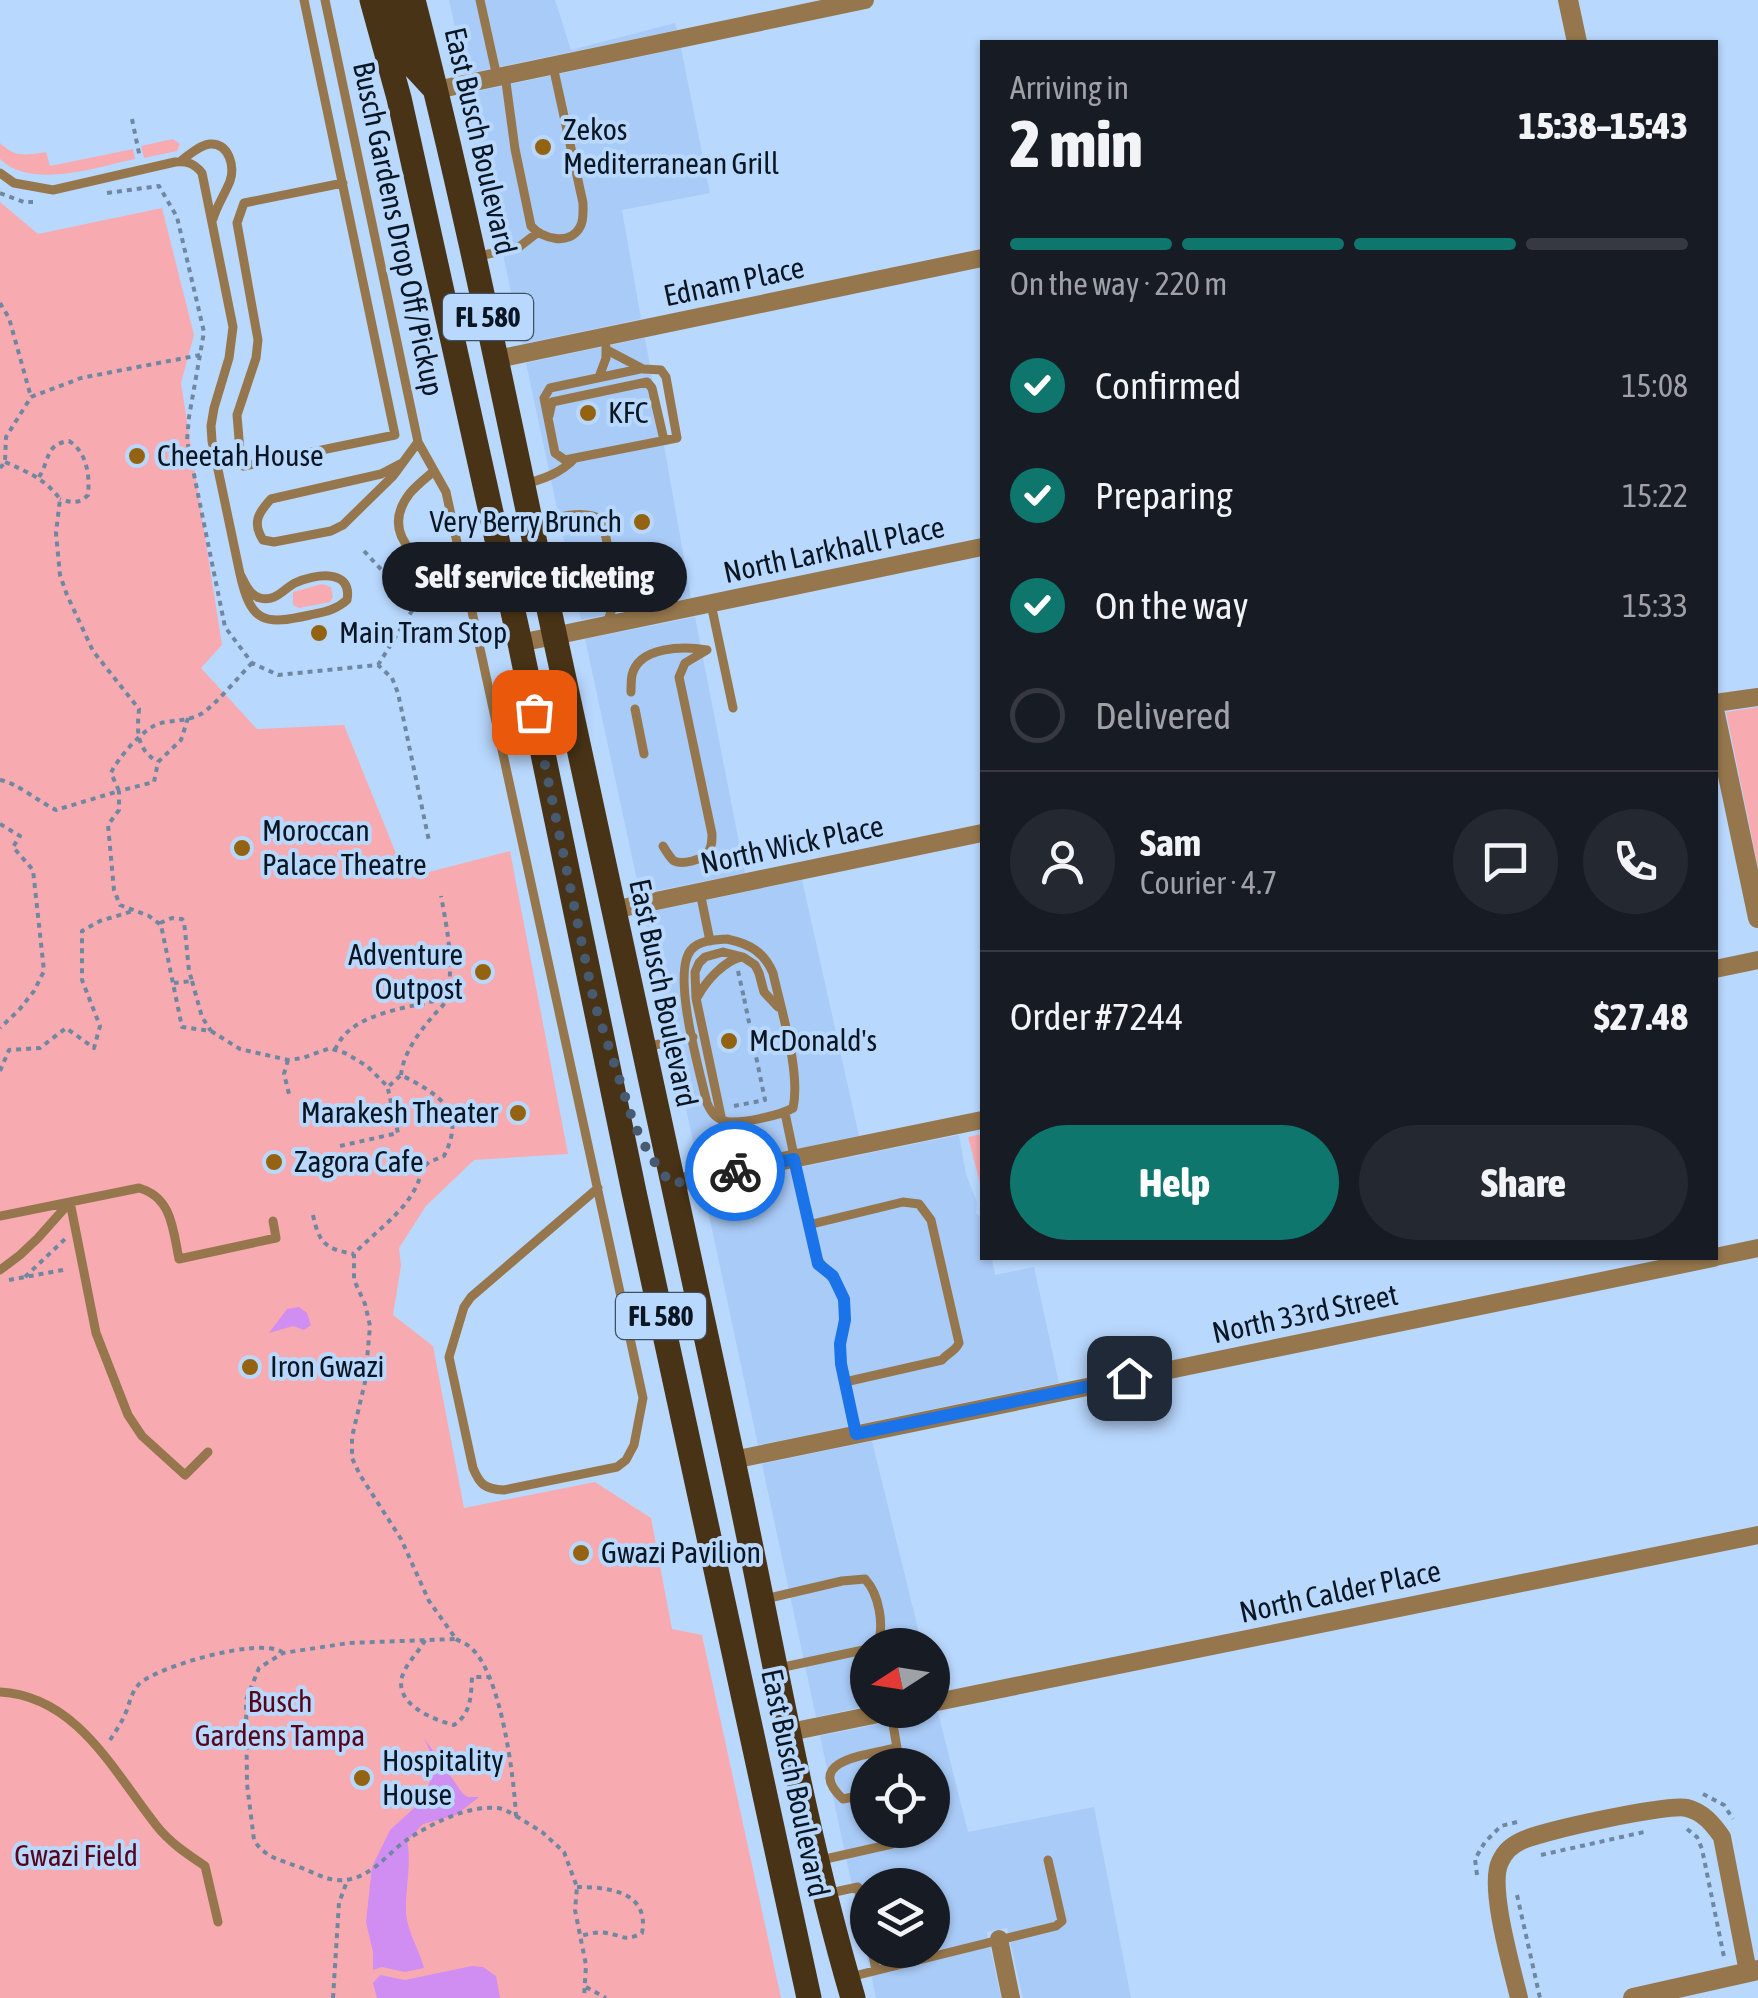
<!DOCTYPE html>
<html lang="en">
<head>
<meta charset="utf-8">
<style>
	:root { --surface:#171b24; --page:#242831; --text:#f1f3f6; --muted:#9ea1a6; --line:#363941; --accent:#0f766e }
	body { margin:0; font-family:"Asap Condensed",sans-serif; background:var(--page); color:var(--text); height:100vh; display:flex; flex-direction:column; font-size:38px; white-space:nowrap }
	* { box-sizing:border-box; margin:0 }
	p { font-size:32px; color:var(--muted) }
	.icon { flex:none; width:55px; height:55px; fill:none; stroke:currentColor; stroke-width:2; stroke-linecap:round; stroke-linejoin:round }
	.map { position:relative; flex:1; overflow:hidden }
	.drawer { position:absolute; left:980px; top:40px; width:738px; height:1220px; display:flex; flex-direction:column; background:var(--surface); border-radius:0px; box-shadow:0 2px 8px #0004 }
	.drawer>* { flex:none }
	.needle { width:65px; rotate:258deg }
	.fabs { position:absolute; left:850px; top:1628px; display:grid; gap:20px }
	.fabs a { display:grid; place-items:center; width:100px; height:100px; border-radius:50%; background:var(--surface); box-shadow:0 2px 8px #0004; font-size:50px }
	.pin { position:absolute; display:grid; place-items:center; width:85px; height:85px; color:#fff; margin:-42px; border-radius:20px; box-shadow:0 5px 15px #0006 }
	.courier { position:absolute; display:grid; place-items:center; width:100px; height:100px; margin:-50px; border:8px solid #1a73e8; border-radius:50%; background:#fff; color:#222; box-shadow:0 2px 12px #0007 }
	.bubble { position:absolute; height:70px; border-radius:35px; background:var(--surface); box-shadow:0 2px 8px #0004; font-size:32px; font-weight:800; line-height:70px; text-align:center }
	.headline em { font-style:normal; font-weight:800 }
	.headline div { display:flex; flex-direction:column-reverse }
	.headline { display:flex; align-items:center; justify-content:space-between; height:170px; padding:0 30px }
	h1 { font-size:65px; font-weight:800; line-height:75px }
	.bar { display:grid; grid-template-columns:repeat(4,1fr); gap:15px 10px; align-content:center; height:120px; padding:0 30px }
	.bar i { height:12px; border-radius:8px; background:var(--line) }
	.bar .selected { background:var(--accent) }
	.bar p { grid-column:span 4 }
	.line { display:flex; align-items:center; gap:25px; padding:0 30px; border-top:2px solid var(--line) }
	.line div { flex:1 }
	.round { display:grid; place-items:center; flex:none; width:105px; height:105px; border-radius:52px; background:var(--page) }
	ol { padding:0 30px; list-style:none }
	li { display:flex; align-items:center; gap:30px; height:110px }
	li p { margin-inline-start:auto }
	li .icon { padding:10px; border-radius:50%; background:var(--accent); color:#fff; stroke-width:4 }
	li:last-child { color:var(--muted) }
	li i { width:55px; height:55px; border:5px solid var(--line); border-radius:50% }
	.action { display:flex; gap:20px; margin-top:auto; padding:20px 30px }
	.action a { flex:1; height:115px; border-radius:60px; background:var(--accent); color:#fff; font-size:40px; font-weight:800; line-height:115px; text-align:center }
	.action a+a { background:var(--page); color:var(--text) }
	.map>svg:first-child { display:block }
	.built { fill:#a9cbf7; fill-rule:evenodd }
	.green { fill:#f7abb1 }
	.water { fill:#d08df2 }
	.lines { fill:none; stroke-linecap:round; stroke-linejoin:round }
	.path { stroke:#7087a2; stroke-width:4; stroke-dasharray:5 5; stroke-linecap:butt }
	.service { stroke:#96774d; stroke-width:9 }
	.minor { stroke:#96774d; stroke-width:18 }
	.tertiary { stroke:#96774d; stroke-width:20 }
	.primary { stroke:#483316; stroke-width:25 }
	.done { stroke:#485a70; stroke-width:10; stroke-dasharray:0 18 }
	.route { stroke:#1a73e8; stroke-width:12 }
	.poi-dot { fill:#936312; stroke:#b9d8fe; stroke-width:4 }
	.labels { text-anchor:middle; stroke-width:8; stroke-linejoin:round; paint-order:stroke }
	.shield { fill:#b9d8fe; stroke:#3f5065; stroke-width:2.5 }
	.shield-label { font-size:28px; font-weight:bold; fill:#0b1623 }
	.poi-label { font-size:30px; fill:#0b1623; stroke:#b9d8fe; text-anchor:start }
	.street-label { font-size:30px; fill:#0b1623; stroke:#b9d8fe }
	.park-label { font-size:30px; fill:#57051b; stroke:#b9d8fe }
</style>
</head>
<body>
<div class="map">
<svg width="1758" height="1998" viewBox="0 0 1758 1998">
	<rect width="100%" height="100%" fill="#b9d8fe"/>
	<!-- built -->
	<path class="built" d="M449 0H555L571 50 675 23 677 30 465 74Z
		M681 48 710 193 622 210 641 319 522 344 469 93Z
		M645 338 691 598 581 620 526 363Z
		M695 617 745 873 640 894 585 639Z
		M802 880 859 1136 699 1169 644 913Z
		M959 1135 966 1174 977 1202 976 1213 982 1219V1258H992L995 1275 1034 1267 1059 1383 758 1445 703 1187Z
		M872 1441 922 1645H868L867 1706 816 1717 762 1464Z
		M938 1712 968 1832 1094 1807 1131 1998H1023L1007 1928 987 1932 1001 1998H876L820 1736ZM868 1765H932V1830H868ZM868 1885H932V1950H868Z"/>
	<!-- green -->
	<path class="green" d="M173 139 180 144 177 151 144 158 141 146Z
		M0 143C15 158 27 155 46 152L50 166 133 149 135 159C97 167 31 190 0 159Z
		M0 202 38 234 162 208 194 335 181 383 222 645 201 668 257 729 344 725 406 878 510 851 568 1154 474 1160 426 1206 399 1248 401 1266 393 1315 433 1346 464 1508 595 1482 651 1518 672 1629 702 1635 781 1998H0Z
		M322 584 331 587 333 597 330 602 299 608 293 605V592Z
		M1758 707V867L1726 712Z
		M982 1134V1191L968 1137Z"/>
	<!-- water -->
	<path class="water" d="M299 1307 307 1313 311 1325 304 1330 293 1326 269 1333 287 1309Z
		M424 1738 463 1794 468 1797H479L456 1815 423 1824 407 1841C412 1862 405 1891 406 1914 408 1933 419 1949 424 1968L405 1972 382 1967 373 1970V1952L366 1922 372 1867 390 1830 423 1800 431 1779 434 1760Z
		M472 1966 483 1967 496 1976 500 1998H377L373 1983 380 1975 405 1980Z"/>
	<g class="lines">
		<!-- path -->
		<path class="path" d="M132 119 140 158
			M0 193 24 202H33
			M107 193 159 186 177 217 204 332 189 417 187 440 225 627 252 663 278 675 378 665 392 678 398 693 429 841
			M0 303 9 318 31 397
			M5 462C28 472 45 479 60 499L56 533 60 575 67 595 93 651 139 709C137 732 136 747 156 761
			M0 468 5 462 6 437 31 397 81 378 200 355
			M39 477C50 460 45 444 69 441 87 452 90 476 88 495 79 504 72 503 60 499
			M364 551 415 606 378 665
			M415 606 427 594
			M188 718 181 740 158 762 154 782 119 791V810L108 825 114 890 120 905 149 916 161 925 182 1027 211 1031 240 1049 288 1060 303 1058 330 1048 335 1050 345 1053 367 1066 388 1087 401 1075C439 1094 467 1111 444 1156L429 1162 422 1168C416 1206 378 1228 354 1254V1280L365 1304 370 1326 365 1382 352 1437V1458L360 1475 401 1539 429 1601 456 1639
			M0 780C17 783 39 802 56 810L119 791 111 773C117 759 145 726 161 723 175 720 188 721 201 714 216 705 239 676 252 663
			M0 824 20 836 13 847 33 870 44 971 34 991 19 1010 0 1028
			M160 923 172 918 182 919 184 921 189 971 192 981 174 983
			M738 971 744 998H746
			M192 981 202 1017 211 1031
			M335 1050C351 1010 412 1009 448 997 453 959 448 933 441 896
			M288 1060 284 1074 289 1094
			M0 1071 9 1050 40 1048 66 1028 94 1048 100 1026 82 980V931L100 921 133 911
			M401 1075C403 1054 419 1032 433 1016 439 1009 444 1006 448 997
			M734 1106 765 1100 744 998
			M340 1146 398 1133 388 1089
			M313 1215C319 1243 325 1249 354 1254
			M25 1277 65 1239
			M9 1280 68 1269
			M456 1639C461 1642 466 1643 470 1647 501 1672 514 1777 516 1816 509 1812 503 1808 495 1808 466 1806 431 1824 408 1839 389 1852 374 1874 351 1879 331 1884 316 1873 299 1867 280 1860 264 1857 254 1840L247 1784 246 1700 259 1668 283 1653 349 1643Z
			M425 1640C419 1652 408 1661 403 1674 392 1703 431 1719 454 1725 471 1714 471 1696 472 1677H488
			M110 1740C116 1731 122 1722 126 1712 130 1702 131 1693 139 1684 159 1666 259 1637 282 1652
			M1703 1794 1724 1805 1733 1819
			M516 1816 542 1832 564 1852 577 1887 575 1910 586 1965 584 1998
			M1687 1829 1697 1837 1702 1849 1724 1957
			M1541 1855 1644 1832
			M1477 1875 1475 1859 1485 1842 1501 1826 1517 1822
			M577 1887C607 1887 650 1891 642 1933 624 1942 624 1936 607 1933 598 1931 589 1934 580 1936
			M1517 1895 1540 1998
			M586 1987 606 1998
			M333 1998 339 1903 347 1881"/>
		<!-- service -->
		<path class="service" d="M304 0 395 435 244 466 240 451 237 415 256 358 258 340 237 223 244 203 343 183
			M325 0 418 442 393 476 343 525 331 531 274 542 263 540C252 523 258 513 271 499L381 474 402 463
			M480 0 497 77
			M505 75 515 149 531 226C542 239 570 246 580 227 584 221 583 211 583 203L553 66
			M182 160C190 154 200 145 210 144 229 143 235 166 230 181 225 194 217 205 213 219
			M0 173 14 183 53 190 175 162C187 161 194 163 202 173L233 327 229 358 214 408 211 426 212 441 240 574C251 624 265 625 310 615 324 612 336 610 347 600 353 568 314 574 295 583 283 589 276 602 260 598 249 595 245 583 240 574
			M475 257 519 247 537 233
			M599 377 606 358V347
			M549 416 552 402 647 382 652 388 664 440
			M418 442 446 492 643 1398 634 1445 626 1460 617 1467 504 1490C485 1489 480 1485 473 1468L449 1357 464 1307 471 1297 598 1188
			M575 458 565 460 555 453 544 398 550 388 640 369
			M434 471C426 478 417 485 410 493 374 539 431 572 467 587
			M526 484C545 478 561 473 575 458L677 438 666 377 661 370 643 369 607 350
			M532 523C553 519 583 508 602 520L618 592 607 623
			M711 604 733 708
			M631 692C631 687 631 681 632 675 639 646 684 646 707 650L685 663 679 677 712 834C712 841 712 847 708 852 702 860 683 865 674 861 670 858 666 851 663 846
			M635 709 644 754
			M700 892 710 941
			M727 939C750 944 764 952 773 973 781 1010 801 1072 793 1108 781 1115 739 1125 725 1121 715 1118 711 1112 707 1103 700 1073 671 973 691 950 699 940 715 940 727 939Z
			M698 996C706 981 724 961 741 957
			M645 1047 693 1037
			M785 1113 814 1251C820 1269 837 1278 843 1296 849 1314 840 1332 840 1350 841 1378 850 1407 856 1434
			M722 1121 696 998 695 972 699 963 705 957 723 952 743 957 755 965 759 973 764 992 778 1007
			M0 1216 70 1202 96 1333 128 1415 142 1436 185 1475 208 1452
			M808 1225 903 1202 919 1204 931 1220 959 1343C955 1352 947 1353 942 1360L845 1382
			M0 1270 20 1255 38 1238 70 1202 139 1188C172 1197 173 1230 179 1259L276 1238 273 1221
			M765 1599 842 1581 865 1579C879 1594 885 1626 877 1645
			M779 1668 868 1649
			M0 1692C77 1696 114 1772 156 1825 169 1842 187 1854 205 1866L218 1922
			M891 1713 900 1765
			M868 1794 843 1799C801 1760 871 1754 896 1748
			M821 1860 892 1844 905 1830
			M830 1893 858 1887 868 1929
			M872 1950 876 1970
			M850 1977 1056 1926 1062 1921 1048 1860"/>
		<!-- minor -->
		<path class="minor" d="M436 90 865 0
			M497 359 982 258
			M520 643 982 547
			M1715 703 1758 697
			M613 910 982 833
			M1715 969 1758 960
			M671 1184 982 1120
			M1715 1257 1758 1248
			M733 1460 1713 1258
			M932 1703 1758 1535
			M790 1732 898 1710
			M999 1939 1011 1998
			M1519 1998C1512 1968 1488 1887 1500 1862 1505 1851 1511 1846 1521 1841 1541 1831 1670 1803 1687 1808 1703 1812 1713 1824 1722 1837L1748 1972"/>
		<!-- tertiary -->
		<path class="tertiary" d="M1568 0 1577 42
			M1715 714 1758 918
			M1633 1998 1758 1970"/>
		<!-- primary -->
		<path class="primary" d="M372 0 399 98 520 643 634 1192 809 1998
			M392 0 410 62 434 88
			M413 0C468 213 510 428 556 642 613 914 673 1185 732 1456 771 1637 801 1821 853 1998"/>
	</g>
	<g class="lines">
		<!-- done -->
		<path class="done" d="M534 712 594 1002 634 1124 650 1156 671 1184 735 1171"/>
		<!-- route -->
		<path class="route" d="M735 1171 794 1159 818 1264 833 1276 844 1299 845 1320 840 1344 841 1364 856 1434 1129 1378"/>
	</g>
	<!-- markers -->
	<g class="poi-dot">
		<circle cx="543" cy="147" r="10"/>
		<circle cx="588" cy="413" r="10"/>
		<circle cx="137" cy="456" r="10"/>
		<circle cx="642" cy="522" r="10"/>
		<circle cx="319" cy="633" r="10"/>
		<circle cx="242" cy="848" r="10"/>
		<circle cx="483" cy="972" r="10"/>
		<circle cx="729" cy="1041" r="10"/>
		<circle cx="518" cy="1113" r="10"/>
		<circle cx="274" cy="1162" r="10"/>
		<circle cx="250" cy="1367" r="10"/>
		<circle cx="581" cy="1553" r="10"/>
		<circle cx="362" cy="1778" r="10"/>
	</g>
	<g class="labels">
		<!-- shield labels -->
		<g class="shield">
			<rect x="443" y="294" width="90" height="46" rx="8"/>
			<rect x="616" y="1293" width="90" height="46" rx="8"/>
		</g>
		<g class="shield-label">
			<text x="488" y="327">FL 580</text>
			<text x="661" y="1326">FL 580</text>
		</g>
		<!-- poi labels -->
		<g class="poi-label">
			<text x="563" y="140">Zekos<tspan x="563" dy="34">Mediterranean Grill</tspan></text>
			<text x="608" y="423">KFC</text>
			<text x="157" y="466">Cheetah House</text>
			<text x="622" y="532" text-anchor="end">Very Berry Brunch</text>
			<text x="339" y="643">Main Tram Stop</text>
			<text x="262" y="841">Moroccan<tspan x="262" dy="34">Palace Theatre</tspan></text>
			<text x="463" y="965" text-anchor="end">Adventure<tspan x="463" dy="34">Outpost</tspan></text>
			<text x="749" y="1051">McDonald's</text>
			<text x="498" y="1123" text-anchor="end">Marakesh Theater</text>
			<text x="294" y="1172">Zagora Cafe</text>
			<text x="270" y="1377">Iron Gwazi</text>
			<text x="601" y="1563">Gwazi Pavilion</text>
			<text x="382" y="1771">Hospitality<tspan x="382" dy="34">House</tspan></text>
		</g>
		<!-- street labels -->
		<g class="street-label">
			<text transform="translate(480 141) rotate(77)" y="10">East Busch Boulevard</text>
			<text transform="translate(398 229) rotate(78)" y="10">Busch Gardens Drop Off/Pickup</text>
			<text transform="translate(734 282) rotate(-12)" y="10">Ednam Place</text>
			<text transform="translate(834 550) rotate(-12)" y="10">North Larkhall Place</text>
			<text transform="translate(792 845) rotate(-12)" y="10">North Wick Place</text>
			<text transform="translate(663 993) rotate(78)" y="10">East Busch Boulevard</text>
			<text transform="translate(1305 1314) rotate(-12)" y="10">North 33rd Street</text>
			<text transform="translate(1340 1592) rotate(-12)" y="10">North Calder Place</text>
			<text transform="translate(795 1783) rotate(78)" y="10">East Busch Boulevard</text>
		</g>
		<!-- park labels -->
		<g class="park-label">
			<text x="280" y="1712">Busch<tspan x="280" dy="34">Gardens Tampa</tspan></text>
			<text x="76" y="1866">Gwazi Field</text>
		</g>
	</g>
</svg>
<div class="fabs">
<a><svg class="needle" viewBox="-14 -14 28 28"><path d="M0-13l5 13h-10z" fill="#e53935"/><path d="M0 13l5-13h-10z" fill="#9ea1a6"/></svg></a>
<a><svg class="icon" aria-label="locate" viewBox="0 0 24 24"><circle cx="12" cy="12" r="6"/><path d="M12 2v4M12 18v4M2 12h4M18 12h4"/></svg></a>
<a><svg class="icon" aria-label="layers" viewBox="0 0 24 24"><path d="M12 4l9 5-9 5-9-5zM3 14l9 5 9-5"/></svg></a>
</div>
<div class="pin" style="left:534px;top:712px;background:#ea580c"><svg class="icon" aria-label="bag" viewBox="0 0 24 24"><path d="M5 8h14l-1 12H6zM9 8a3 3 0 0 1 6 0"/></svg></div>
<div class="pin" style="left:1129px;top:1378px;background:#1f2937"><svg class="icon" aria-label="home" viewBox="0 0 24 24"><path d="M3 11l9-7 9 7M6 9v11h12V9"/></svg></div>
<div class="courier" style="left:735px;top:1171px"><svg class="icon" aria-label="bike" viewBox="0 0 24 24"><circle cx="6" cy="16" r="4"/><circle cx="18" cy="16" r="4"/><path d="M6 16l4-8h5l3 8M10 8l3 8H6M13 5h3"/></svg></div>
<div class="bubble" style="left:382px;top:542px;width:305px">Self service ticketing</div>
<section class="drawer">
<div class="headline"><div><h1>2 min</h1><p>Arriving in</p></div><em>15:38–15:43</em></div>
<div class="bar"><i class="selected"></i><i class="selected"></i><i class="selected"></i><i></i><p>On the way · 220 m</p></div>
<ol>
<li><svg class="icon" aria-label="check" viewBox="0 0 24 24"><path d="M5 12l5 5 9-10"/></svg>Confirmed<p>15:08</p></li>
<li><svg class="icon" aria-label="check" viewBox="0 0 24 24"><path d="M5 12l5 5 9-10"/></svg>Preparing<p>15:22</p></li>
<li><svg class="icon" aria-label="check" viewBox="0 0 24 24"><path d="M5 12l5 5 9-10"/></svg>On the way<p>15:33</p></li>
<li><i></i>Delivered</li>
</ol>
<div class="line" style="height:180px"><a class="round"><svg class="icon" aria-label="person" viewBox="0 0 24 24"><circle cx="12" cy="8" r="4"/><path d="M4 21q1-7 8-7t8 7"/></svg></a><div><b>Sam</b><p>Courier · 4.7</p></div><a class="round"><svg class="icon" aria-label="chat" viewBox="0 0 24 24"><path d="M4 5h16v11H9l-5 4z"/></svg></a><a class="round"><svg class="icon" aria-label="phone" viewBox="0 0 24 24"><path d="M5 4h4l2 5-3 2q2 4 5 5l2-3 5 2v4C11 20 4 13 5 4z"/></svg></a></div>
<div class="line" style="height:130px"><div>Order #7244</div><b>$27.48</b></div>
<div class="action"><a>Help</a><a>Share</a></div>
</section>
</div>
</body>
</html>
